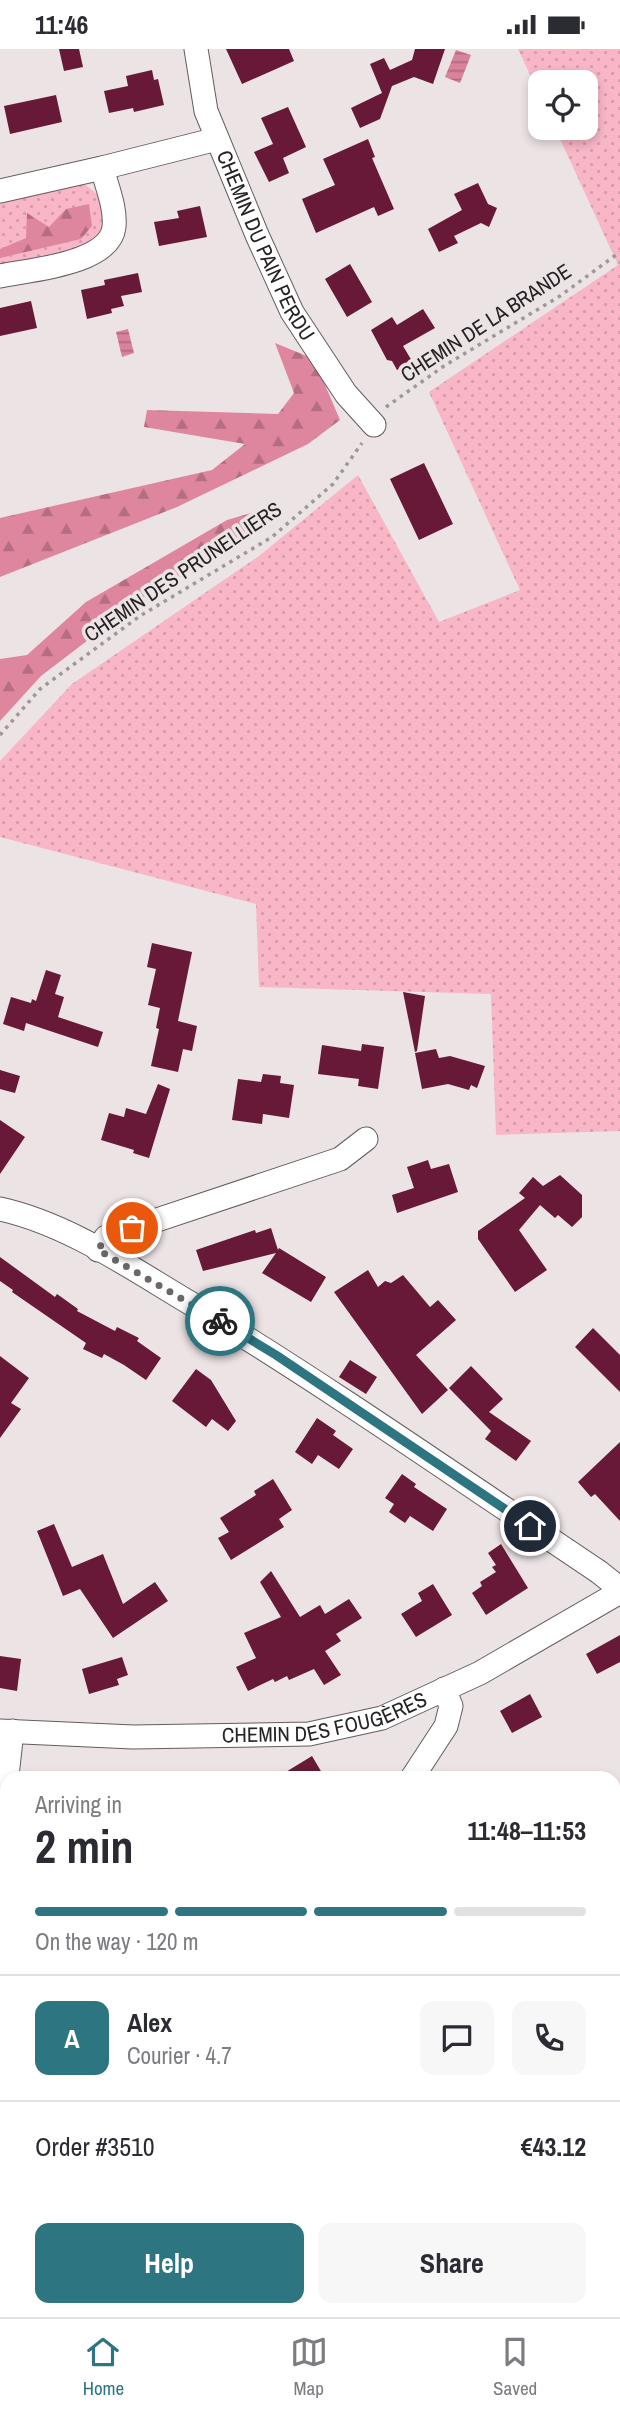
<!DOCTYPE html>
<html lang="en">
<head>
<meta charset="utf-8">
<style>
	:root { --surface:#fff; --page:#f7f7f7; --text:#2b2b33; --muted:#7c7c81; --line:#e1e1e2; --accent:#2d7580 }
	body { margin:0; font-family:"Archivo Narrow",sans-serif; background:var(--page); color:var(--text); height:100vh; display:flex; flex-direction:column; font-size:26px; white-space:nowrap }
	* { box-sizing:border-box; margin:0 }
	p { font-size:23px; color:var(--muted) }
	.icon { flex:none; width:38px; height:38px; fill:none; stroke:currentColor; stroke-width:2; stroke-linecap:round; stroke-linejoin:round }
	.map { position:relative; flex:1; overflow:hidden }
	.panel { position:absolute; left:0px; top:1722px; width:621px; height:546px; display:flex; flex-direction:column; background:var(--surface); border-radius:21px 21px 0 0; box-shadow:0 4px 10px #0003 }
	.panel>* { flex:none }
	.controls { position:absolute; left:528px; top:21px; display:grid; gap:14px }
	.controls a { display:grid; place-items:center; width:70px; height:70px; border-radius:14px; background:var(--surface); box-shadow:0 4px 10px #0003; font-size:35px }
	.pin { position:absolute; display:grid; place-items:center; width:60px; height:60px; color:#fff; margin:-30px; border:4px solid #fff; border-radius:50%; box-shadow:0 2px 7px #0007 }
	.courier { position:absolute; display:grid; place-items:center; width:70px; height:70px; margin:-35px; border:5px solid #2d7580; border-radius:50%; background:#fff; color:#222; box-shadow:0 2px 9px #0007 }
	.head em { font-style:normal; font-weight:700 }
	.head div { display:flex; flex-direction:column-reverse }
	.head { display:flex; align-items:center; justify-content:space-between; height:119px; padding:0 35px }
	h1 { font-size:46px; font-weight:700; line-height:52px }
	.bar { display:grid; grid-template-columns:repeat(4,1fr); gap:10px 7px; align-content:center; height:84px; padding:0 35px }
	.bar i { height:9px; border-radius:5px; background:var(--line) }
	.bar .active { background:var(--accent) }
	.bar p { grid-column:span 4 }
	.line { display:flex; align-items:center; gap:18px; padding:0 35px; border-top:2px solid var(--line) }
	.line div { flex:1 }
	.round { display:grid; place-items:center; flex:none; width:74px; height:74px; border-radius:14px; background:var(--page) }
	.cta { display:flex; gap:14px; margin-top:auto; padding:14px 35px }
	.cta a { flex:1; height:80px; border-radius:14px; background:var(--accent); color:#fff; font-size:28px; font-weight:700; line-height:80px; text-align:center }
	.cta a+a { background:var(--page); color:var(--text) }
	.status { display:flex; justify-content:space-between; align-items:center; height:49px; padding:0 35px; background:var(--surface); direction:ltr }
	.status svg { height:19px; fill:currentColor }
	.dock { display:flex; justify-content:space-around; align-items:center; height:98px; border-top:2px solid var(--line); background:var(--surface); font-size:19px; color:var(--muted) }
	.dock a { display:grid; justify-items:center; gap:4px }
	.dock .active { color:var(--accent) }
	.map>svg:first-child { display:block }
	.grass { fill:url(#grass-dots) }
	.forest { fill:url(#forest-firs) }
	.water { fill:url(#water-rules) }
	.building { fill:#671937 }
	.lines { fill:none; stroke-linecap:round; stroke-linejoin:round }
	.minor-casing { stroke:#645c5e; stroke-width:25 }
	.path { stroke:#9f989a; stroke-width:3.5; stroke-dasharray:3.5 5; stroke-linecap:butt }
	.minor { stroke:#fff; stroke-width:23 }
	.done { stroke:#6b6668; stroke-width:7; stroke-dasharray:0 12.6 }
	.route { stroke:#2d7580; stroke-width:9 }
	.labels { text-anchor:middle; stroke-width:7; stroke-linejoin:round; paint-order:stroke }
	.street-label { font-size:21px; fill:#262324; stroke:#ece3e5 }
</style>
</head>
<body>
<div class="status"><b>11:46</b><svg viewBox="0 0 49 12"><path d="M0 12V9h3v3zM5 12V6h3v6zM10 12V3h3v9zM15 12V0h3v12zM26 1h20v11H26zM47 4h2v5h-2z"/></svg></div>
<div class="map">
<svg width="620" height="2268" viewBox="0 0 620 2268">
	<defs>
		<pattern id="grass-dots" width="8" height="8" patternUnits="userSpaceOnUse" patternTransform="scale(1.75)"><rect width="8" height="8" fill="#f8b6c7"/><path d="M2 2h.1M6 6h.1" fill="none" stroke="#d49cab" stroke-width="1.8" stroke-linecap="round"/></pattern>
		<pattern id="forest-firs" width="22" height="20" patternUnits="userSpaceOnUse" patternTransform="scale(1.75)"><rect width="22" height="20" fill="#df869f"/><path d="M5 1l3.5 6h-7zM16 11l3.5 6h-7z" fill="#b56d81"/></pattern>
		<pattern id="water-rules" width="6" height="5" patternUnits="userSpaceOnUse" patternTransform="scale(1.75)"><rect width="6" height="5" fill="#da819b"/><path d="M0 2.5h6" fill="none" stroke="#b1697e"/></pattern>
	</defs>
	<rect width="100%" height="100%" fill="#ece3e5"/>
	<!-- grass -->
	<path class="grass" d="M518 0H620V1082L496 1086 491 945 259 938 256 855 0 788V712L72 635 259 507 358 426 439 573 520 541 429 343 618 216 555 79H586V33H541V49Z
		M76 131C104 145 105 154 102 184L80 200 0 218V149Z"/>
	<!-- forest -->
	<path class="forest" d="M89 155 92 177 81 190 0 209V200L26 189 27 164 49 178 66 160Z
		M275 294 314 310 340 371 308 395 177 458 0 528V469L212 421 245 395 144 378 147 361 278 365 294 344Z
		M265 460 232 499 143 549 41 627 0 672V610L27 606 86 553 227 471Z
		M614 2040 620 2047V2268H101L102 2261H614Z"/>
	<!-- water -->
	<path class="water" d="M456 1 471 6 460 34 445 28Z
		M128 280 134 304 122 308 116 283Z"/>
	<!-- building -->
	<path class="building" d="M59 0H79L83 18 64 22Z
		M226 0H289L294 12 242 35Z
		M415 0H445L433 35 414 28 392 37 380 70 360 79 351 59 382 44 370 15 384 9 390 21 412 11Z
		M152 21 154 31 158 30 164 56 134 63 133 59 109 64 104 42 128 37 126 27Z
		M56 46 62 73 10 85 4 57Z
		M288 58 306 98 283 109 289 124 269 133 254 103 273 95 261 69Z
		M368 90 375 108 372 109 394 160 378 167 374 158 316 184 302 150 335 136 323 110Z
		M478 134 488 155 497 159 489 178 481 174 454 187 458 194 439 203 428 180 462 161 454 145Z
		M200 157 207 188 159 197 154 173 179 169 177 162Z
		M350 215 372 253 347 268 325 230Z
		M138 224 142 243 121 247 124 257 111 260 112 264 87 270 81 241 105 236 104 231Z
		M31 252 37 279 0 287V259Z
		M423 260 435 279 403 297 412 312 397 321 392 312 387 311 371 281 392 268 397 276Z
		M424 414 453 475 419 491 390 430Z
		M152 894 192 903 178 972 197 977 192 1002 183 1000 178 1023 151 1017 159 980 156 979 160 959 148 956 156 920 147 918Z
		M46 921 61 926 55 945 64 948 58 968 103 983 98 998 26 974 24 982 3 975 11 948 31 954 32 950 36 952Z
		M403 943 425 947 417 1002 415 1003Z
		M362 995 384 998 378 1040 358 1037 359 1030 318 1025 322 996 361 1002Z
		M436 1000 439 1009 450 1007 485 1017 477 1039 471 1036 469 1041 448 1035 422 1040 415 1004Z
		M0 1021 20 1027 15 1044 0 1040Z
		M263 1025 281 1027 280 1034 294 1036 289 1069 263 1065 262 1075 232 1071 238 1030 261 1033Z
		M158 1035 170 1040 149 1109 133 1104 134 1101 101 1091 109 1064 124 1068 126 1059 146 1065Z
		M0 1071 25 1088 0 1125Z
		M428 1111 431 1120 449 1115 458 1143 397 1164 392 1146 414 1139 407 1118Z
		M560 1126 582 1146V1168L572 1178 558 1166 555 1169 540 1156 519 1181 547 1221 515 1243 478 1190V1182L525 1149 519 1144 533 1128 543 1137Z
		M271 1179 278 1201 279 1199 326 1228 311 1253 262 1224 276 1204 203 1222 196 1201 255 1181 256 1184Z
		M0 1208 55 1248 57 1245 78 1260 77 1262 115 1282 117 1278 139 1289 137 1292 161 1309 146 1331 124 1316 104 1305 102 1309 83 1300 86 1294 12 1243 13 1241 0 1232Z
		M368 1221 378 1238 385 1232 391 1234 403 1226 430 1258 438 1251 456 1271 416 1306 448 1341 422 1365 334 1243Z
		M593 1279 620 1306V1343L575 1298Z
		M0 1307 29 1329 11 1354 21 1360 0 1389Z
		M350 1311 377 1328 366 1345 339 1328Z
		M471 1317 503 1350 489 1363 531 1392 516 1412 485 1390 491 1382 449 1339Z
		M196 1320 211 1331 236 1372 228 1382 212 1370 206 1378 172 1352Z
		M317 1369 336 1382 333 1386 353 1400 339 1420 318 1406 312 1415 295 1403Z
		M620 1393V1472L595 1445 591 1448 578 1433Z
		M402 1425 416 1435 414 1438 447 1460 433 1482 410 1467 405 1474 389 1463 394 1455 385 1449Z
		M273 1430 292 1461 279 1470 284 1478 231 1511 218 1489 229 1483 220 1469 256 1446 254 1442Z
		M54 1475 72 1518 103 1505 123 1555 155 1533 168 1552 113 1589 80 1540 63 1547 37 1482Z
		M501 1495 528 1539 486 1566 472 1544 482 1537 480 1533 496 1523 492 1518 496 1516 488 1504Z
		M271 1522 300 1568 320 1556 325 1565 349 1550 362 1569 336 1585 341 1592 325 1602 341 1626 324 1636 314 1620 289 1631 287 1627 275 1633 273 1630 248 1642 236 1618 256 1609 244 1584 281 1568 260 1533Z
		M433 1535 452 1566 416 1588 401 1565 422 1552 418 1544Z
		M620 1586V1613L597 1625 586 1605Z
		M0 1607 21 1610 17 1642 0 1639Z
		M122 1608 128 1626 117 1630 119 1636 89 1645 82 1620Z
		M530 1645 542 1668 512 1684 500 1662Z
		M312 1707 325 1729H276Z"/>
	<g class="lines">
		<!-- minor casing -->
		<g class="minor-casing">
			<g id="minor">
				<path id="s1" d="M196 0 206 62 257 186 292 263 346 345 374 376"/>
				<path d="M0 142 102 119 217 90"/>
				<path d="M0 227C29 221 110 215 114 178 116 159 107 138 102 119"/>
				<path d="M0 1160C68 1175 131 1219 190 1254 330 1339 463 1432 599 1523L614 1535 620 1543"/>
				<path d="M98 1201 106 1188 340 1110 366 1090"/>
				<path id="s2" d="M0 1682 133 1688 309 1685 382 1669 480 1624 620 1543"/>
				<path d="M412 1729 446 1677 451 1657 444 1640"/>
				<path d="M0 1790 12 1682"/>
				<path d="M614 2069 620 2079"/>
				<path d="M94 2268 95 2261"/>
			</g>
		</g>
		<!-- path -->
		<path class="path" d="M386 358 444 317 560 247 620 203
			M0 686 40 640 140 567 272 488 333 435 362 394"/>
		<!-- minor -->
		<use href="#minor" class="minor"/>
	</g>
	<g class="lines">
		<!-- done -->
		<path class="done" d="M132 1179 106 1188 98 1201 220 1272"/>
		<!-- route -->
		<path class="route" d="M220 1272 276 1306 530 1477"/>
	</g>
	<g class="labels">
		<!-- street labels -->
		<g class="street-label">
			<text dy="7" stroke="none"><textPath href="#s1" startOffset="210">CHEMIN DU PAIN PERDU</textPath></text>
			<text transform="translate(486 274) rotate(-33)" y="7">CHEMIN DE LA BRANDE</text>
			<text transform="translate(183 523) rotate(-34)" y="7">CHEMIN DES PRUNELLIERS</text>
			<text dy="7" stroke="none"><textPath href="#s2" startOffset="327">CHEMIN DES FOUGÈRES</textPath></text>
		</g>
	</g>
</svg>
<div class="controls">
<a><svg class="icon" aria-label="locate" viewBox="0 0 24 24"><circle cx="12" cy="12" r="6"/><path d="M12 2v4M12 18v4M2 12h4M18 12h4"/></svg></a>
</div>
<div class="pin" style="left:132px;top:1179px;background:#ea580c"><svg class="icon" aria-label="bag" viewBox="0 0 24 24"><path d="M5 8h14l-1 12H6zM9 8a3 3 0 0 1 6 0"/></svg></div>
<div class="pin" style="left:530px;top:1477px;background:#1f2937"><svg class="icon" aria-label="home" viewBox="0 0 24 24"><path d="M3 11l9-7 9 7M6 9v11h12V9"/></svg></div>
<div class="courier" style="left:220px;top:1272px"><svg class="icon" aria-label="bike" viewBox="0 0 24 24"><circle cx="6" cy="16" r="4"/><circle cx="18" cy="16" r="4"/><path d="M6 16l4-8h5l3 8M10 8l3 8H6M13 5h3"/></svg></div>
<section class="panel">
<div class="head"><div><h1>2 min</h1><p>Arriving in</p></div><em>11:48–11:53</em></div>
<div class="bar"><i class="active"></i><i class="active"></i><i class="active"></i><i></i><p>On the way · 120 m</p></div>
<div class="line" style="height:126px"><b class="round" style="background:var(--accent);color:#fff">A</b><div><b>Alex</b><p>Courier · 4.7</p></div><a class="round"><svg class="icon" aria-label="chat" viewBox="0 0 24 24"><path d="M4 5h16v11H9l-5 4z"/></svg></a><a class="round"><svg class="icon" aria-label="phone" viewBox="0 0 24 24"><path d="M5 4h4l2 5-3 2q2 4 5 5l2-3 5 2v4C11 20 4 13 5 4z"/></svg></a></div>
<div class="line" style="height:91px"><div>Order #3510</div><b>€43.12</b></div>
<div class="cta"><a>Help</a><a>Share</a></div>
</section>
</div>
<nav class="dock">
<a class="active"><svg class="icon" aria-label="home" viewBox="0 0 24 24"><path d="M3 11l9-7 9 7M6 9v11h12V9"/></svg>Home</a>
<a><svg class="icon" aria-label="map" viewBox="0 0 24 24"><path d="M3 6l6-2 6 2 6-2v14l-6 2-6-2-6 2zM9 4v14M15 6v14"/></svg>Map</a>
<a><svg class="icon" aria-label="saved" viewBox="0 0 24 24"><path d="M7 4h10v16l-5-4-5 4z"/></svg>Saved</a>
</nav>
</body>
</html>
